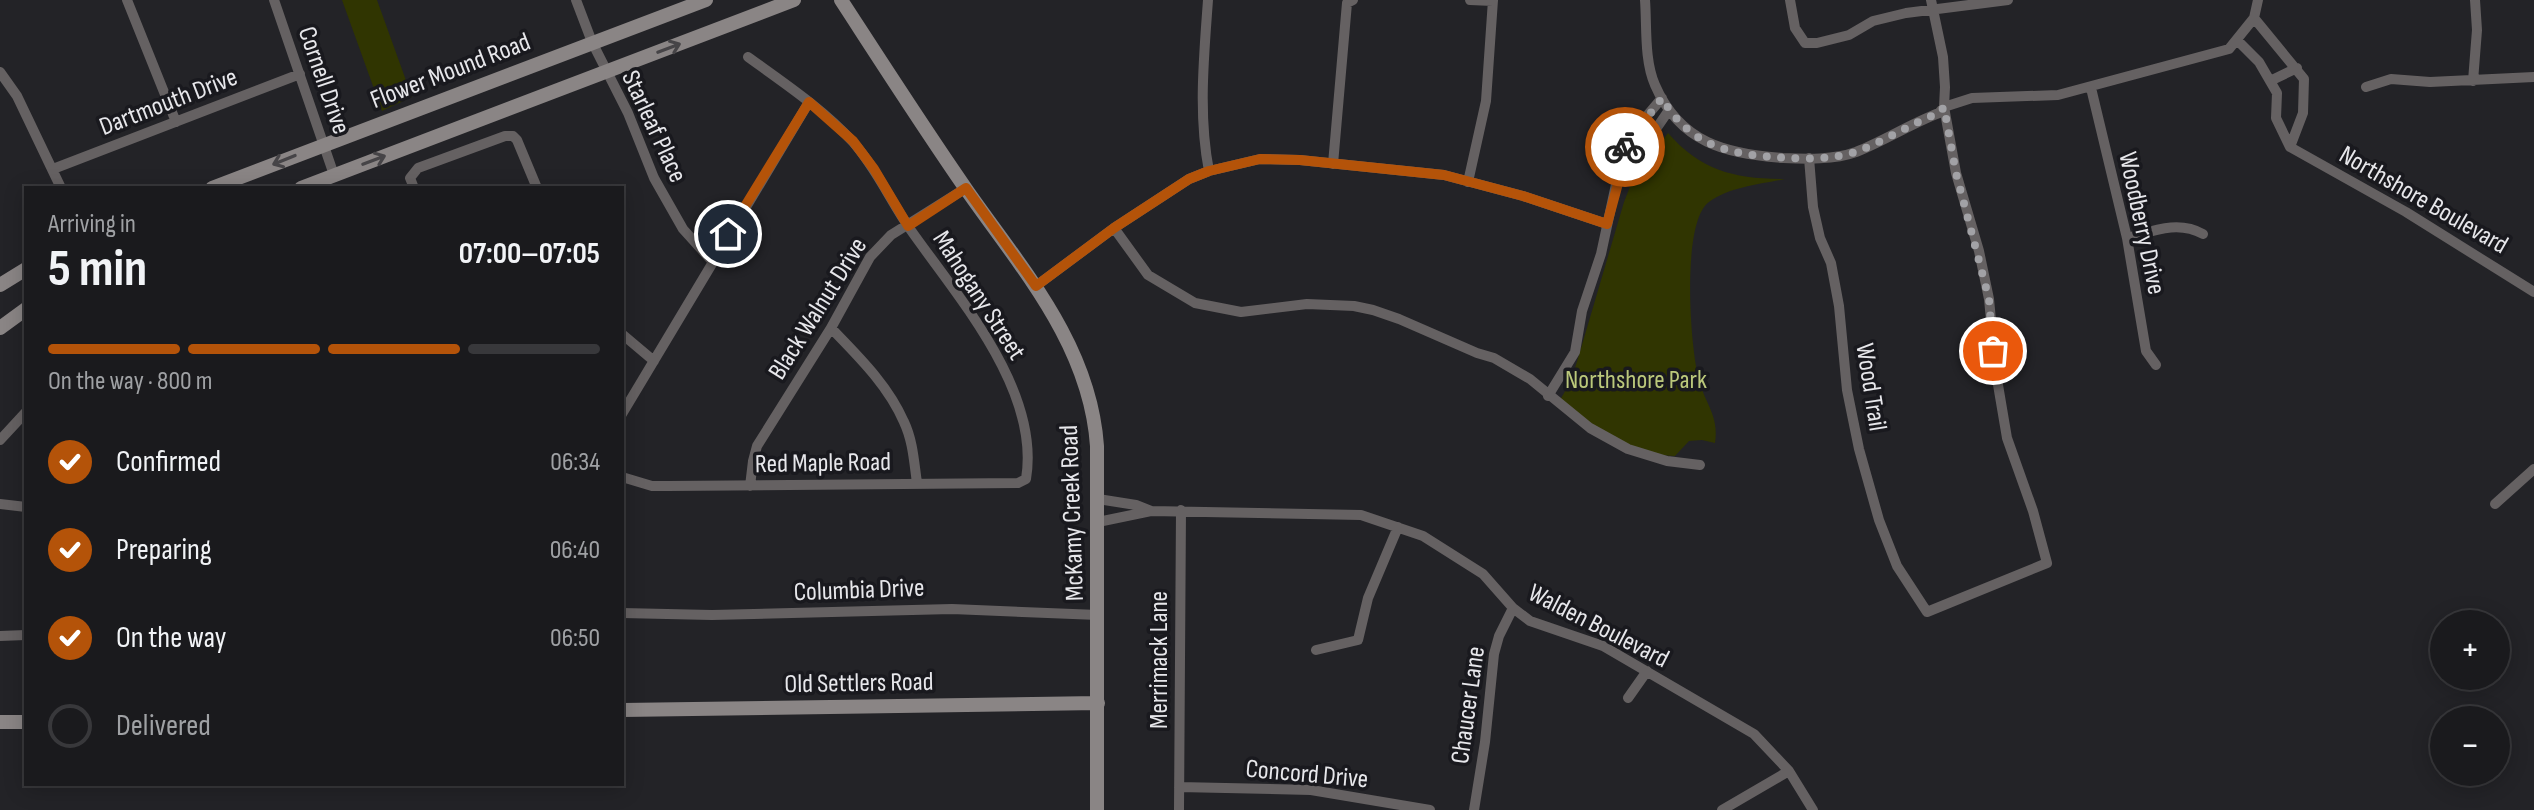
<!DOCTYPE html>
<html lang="en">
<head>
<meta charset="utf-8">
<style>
	:root { --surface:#1a1a1d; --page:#232326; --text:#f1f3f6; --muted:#9fa1a4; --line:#38383b; --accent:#b45309 }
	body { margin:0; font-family:"Sofia Sans Condensed",sans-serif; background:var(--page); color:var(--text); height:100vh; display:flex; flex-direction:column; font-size:30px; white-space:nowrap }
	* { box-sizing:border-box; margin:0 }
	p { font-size:26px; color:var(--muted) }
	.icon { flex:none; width:44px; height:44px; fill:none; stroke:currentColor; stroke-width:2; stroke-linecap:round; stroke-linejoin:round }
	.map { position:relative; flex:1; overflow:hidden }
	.panel { position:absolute; left:24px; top:186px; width:600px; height:600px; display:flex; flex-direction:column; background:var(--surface); border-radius:0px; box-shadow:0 4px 20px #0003,0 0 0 2px var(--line) }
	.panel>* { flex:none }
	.buttons { position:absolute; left:2430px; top:610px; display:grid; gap:16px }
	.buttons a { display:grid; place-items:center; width:80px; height:80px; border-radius:50%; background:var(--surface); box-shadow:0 4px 20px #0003,0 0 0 2px var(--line); font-size:40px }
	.pin { position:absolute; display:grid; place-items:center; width:68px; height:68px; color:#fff; margin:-34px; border:4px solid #fff; border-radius:50%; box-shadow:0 2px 8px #0007 }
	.courier { position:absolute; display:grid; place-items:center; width:80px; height:80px; margin:-40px; border:6px solid #b45309; border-radius:50%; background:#fff; color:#222; box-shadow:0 2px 10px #0007 }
	.overview em { font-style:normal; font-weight:700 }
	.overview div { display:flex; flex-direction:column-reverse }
	.overview { display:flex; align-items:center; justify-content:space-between; height:136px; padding:0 24px }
	h1 { font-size:52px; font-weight:700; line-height:60px }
	.bar { display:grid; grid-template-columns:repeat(4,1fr); gap:12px 8px; align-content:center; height:96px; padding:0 24px }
	.bar i { height:10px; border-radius:6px; background:var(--line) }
	.bar .current { background:var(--accent) }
	.bar p { grid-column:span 4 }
	ol { padding:0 24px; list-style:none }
	li { display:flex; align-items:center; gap:24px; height:88px }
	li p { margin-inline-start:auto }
	li .icon { padding:8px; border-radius:50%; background:var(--accent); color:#fff; stroke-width:4 }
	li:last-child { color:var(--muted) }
	li i { width:44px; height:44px; border:4px solid var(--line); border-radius:50% }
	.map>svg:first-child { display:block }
	.green { fill:#303501 }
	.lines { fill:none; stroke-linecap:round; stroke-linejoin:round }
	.street { stroke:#656162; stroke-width:10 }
	.secondary { stroke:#8a8585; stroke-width:14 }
	.oneway { stroke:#464447 }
	.done { stroke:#a2a2a6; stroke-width:8; stroke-dasharray:0 14.4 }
	.route { stroke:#b45309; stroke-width:10 }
	.labels { text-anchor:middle; stroke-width:7; stroke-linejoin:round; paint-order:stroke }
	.street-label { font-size:26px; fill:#e7e7eb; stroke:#19191e }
	.park-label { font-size:26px; fill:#bbc87b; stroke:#19191e }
</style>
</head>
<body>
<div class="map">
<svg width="2534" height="810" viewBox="0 0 2534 810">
	<rect width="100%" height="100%" fill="#232327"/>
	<!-- green -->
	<path class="green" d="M342 0H377L412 97 382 111Z
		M1668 133C1701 171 1735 179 1785 179 1761 184 1729 187 1709 202 1681 222 1690 348 1699 380 1706 406 1719 415 1715 443L1702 440 1689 441 1675 456C1632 455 1593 426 1560 400L1571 381 1579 355 1624 202 1633 179Z"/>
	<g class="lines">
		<!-- street -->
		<path class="street" d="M127 0 176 122
			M274 0 334 175
			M576 0 592 42 628 113 654 178 683 229 712 261
			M1208 0C1204 56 1198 115 1209 171
			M1470 0 1493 1
			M1645 0C1647 26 1644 60 1655 85 1680 143 1726 154 1783 158 1806 159 1834 160 1856 152 1884 141 1910 124 1939 113L1944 107 1972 98 2058 95 2229 49 2254 18 2258 0
			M1790 0 1795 28 1805 43H1817L1849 35 1873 21 1906 13 2008 0
			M2254 18 2304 79 2303 113 2290 147
			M2237 40 2259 62 2277 93 2276 118 2290 147 2406 212 2534 292
			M0 72 17 96 61 188
			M2270 81 2297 68
			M2473 81 2477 30 2475 0
			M2366 87 2391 79 2430 82 2534 77
			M2091 88 2127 238 2146 351 2156 365
			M1809 158 1813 207 1820 238 1831 263 1839 306 1847 390 1859 449 1879 520 1897 566 1927 612 2047 563 2033 511 2007 438 1996 373 1989 299 1979 251 1956 173 1944 107 1945 87 1943 57 1931 0
			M1333 164 1347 3 1353 0
			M1623 165 1632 164 1669 110
			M53 169 300 74
			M1468 182 1486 101 1493 0
			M414 188 410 178 418 168 505 136H513L517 140 537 188
			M1114 228 1148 275 1195 303 1241 312 1307 304 1354 306 1373 310 1399 319 1477 353 1494 358 1530 379 1590 428 1628 449 1667 461 1700 465
			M2127 238C2153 231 2178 220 2203 234
			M1036 286 1114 228 1189 179 1209 171 1260 159 1300 160 1444 175 1523 196 1607 224
			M831 328C858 356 888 385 904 422 913 441 914 462 917 483
			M622 334 654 361
			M1548 396 1575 352 1582 311 1601 254 1618 175 1623 165 1622 154 1640 124 1662 98
			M622 414 809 102
			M0 440 26 412
			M622 477 652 486H667L1018 483 1026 479C1041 390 957 296 910 229 890 200 876 168 853 142 823 109 784 83 748 57
			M750 486 753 461 757 446 831 328 870 257 891 235 966 188
			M1098 499 1136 505 1151 511
			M0 504 26 507
			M2495 504 2534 469
			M1098 522 1151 511 1361 515 1423 536 1483 574 1513 608 1530 621 1603 646 1754 734 1789 771 1813 810
			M622 613 712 615 952 609 1098 615
			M0 636 26 635
			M1316 650 1358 640 1368 598 1398 527
			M1628 698 1647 671
			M1179 787 1311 790 1430 810
			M1179 810 1181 510
			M1474 810 1485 742 1494 654 1499 636 1513 608
			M1722 810 1789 771"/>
		<!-- secondary -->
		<path class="secondary" d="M841 0C882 63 923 127 966 189 1021 268 1090 344 1097 446V810
			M212 188 706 0
			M301 188 794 0
			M0 285 26 269
			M0 328 26 309
			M622 710 1098 703
			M0 722H26"/>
	</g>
	<!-- one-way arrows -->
	<defs><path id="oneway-shaft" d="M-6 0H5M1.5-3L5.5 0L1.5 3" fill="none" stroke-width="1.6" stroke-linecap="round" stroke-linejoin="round" transform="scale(2)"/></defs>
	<g class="oneway">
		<use href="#oneway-shaft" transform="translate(669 48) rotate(-21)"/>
		<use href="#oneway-shaft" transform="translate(284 160) rotate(158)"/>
		<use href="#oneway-shaft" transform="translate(374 160) rotate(-21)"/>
	</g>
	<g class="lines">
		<!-- done -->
		<path class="done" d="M1625 147 1662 98C1692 149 1733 155 1788 158 1808 159 1835 159 1855 152 1884 142 1910 124 1939 113L1944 107 1956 173 1989 299 1993 351"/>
		<!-- route -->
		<path class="route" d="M728 234 809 102 853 141 874 169 908 226 966 188 1036 286 1114 228 1189 179 1209 171 1260 159 1300 160 1444 175 1523 196 1607 224 1623 165 1622 154 1625 147"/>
	</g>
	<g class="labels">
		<!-- street labels -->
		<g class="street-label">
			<text transform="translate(450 70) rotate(-21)" y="9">Flower Mound Road</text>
			<text transform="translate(325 80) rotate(71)" y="9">Cornell Drive</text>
			<text transform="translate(168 101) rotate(-21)" y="9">Dartmouth Drive</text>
			<text transform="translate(655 126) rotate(65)" y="9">Starleaf Place</text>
			<text transform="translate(2424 199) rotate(30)" y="9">Northshore Boulevard</text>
			<text transform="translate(2143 223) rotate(78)" y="9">Woodberry Drive</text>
			<text transform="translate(980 295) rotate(57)" y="9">Mahogany Street</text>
			<text transform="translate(817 308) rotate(-58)" y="9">Black Walnut Drive</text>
			<text transform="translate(1872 387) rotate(81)" y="9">Wood Trail</text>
			<text transform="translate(823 462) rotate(-1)" y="9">Red Maple Road</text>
			<text transform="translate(1071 513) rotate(-92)" y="9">McKamy Creek Road</text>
			<text transform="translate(859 589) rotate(-2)" y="9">Columbia Drive</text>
			<text transform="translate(1599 625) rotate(27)" y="9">Walden Boulevard</text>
			<text transform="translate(1158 660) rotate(-90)" y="9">Merrimack Lane</text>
			<text transform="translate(859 682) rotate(-1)" y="9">Old Settlers Road</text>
			<text transform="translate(1467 705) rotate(-82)" y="9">Chaucer Lane</text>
			<text transform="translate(1307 773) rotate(5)" y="9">Concord Drive</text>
		</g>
		<!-- park labels -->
		<g class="park-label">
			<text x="1636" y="388">Northshore Park</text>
		</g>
	</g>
</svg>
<div class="buttons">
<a>+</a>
<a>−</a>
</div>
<div class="pin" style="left:1993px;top:351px;background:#ea580c"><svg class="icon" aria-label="bag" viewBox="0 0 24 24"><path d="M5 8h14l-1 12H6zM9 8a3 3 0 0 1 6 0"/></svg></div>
<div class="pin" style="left:728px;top:234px;background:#1f2937"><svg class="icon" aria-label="home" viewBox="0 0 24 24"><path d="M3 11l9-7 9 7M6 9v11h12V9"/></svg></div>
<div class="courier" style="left:1625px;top:147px"><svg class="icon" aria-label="bike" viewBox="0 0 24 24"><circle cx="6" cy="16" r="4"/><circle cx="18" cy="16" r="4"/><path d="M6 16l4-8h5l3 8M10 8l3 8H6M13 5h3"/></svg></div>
<section class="panel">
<div class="overview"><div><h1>5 min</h1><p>Arriving in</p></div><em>07:00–07:05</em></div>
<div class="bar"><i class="current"></i><i class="current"></i><i class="current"></i><i></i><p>On the way · 800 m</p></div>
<ol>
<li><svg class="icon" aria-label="check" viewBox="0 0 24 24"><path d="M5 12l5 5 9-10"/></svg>Confirmed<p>06:34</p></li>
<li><svg class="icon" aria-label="check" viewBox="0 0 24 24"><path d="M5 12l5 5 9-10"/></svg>Preparing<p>06:40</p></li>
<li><svg class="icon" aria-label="check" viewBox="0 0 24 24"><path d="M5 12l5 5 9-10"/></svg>On the way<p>06:50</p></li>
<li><i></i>Delivered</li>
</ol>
</section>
</div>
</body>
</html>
